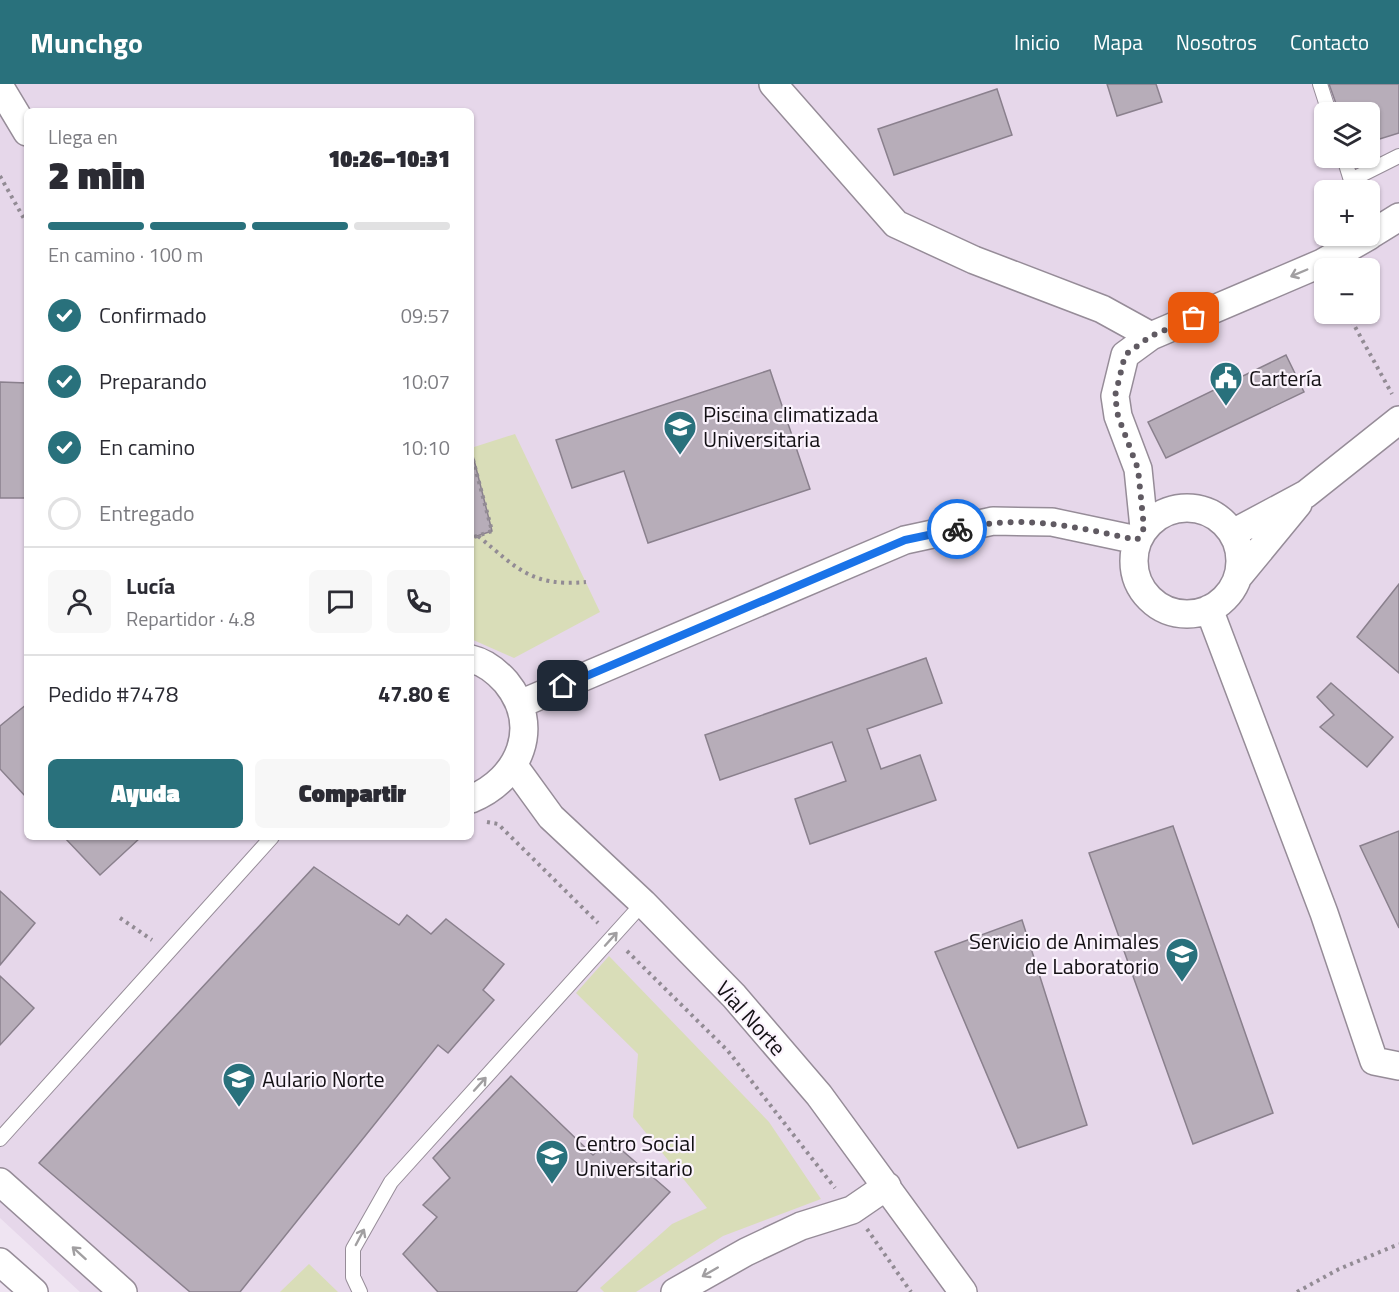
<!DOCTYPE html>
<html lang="es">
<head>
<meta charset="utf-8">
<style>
	:root { --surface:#fff; --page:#f7f7f7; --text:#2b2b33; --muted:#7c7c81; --line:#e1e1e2; --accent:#29717c }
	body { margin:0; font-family:"Titillium Web",sans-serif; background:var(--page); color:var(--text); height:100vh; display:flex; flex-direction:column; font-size:22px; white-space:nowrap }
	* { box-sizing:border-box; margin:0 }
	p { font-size:20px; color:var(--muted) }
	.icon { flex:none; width:33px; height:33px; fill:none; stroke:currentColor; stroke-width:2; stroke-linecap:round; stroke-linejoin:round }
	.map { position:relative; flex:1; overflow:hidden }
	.panel { position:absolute; left:24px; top:24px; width:450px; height:732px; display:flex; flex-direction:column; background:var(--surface); border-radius:9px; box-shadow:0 2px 4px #0004 }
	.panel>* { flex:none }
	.fabs { position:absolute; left:1314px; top:18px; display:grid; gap:12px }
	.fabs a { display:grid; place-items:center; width:66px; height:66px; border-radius:9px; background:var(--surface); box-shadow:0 2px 4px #0004; font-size:30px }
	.pin { position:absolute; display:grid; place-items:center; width:51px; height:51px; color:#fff; margin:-26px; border-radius:12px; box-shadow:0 3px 9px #0006 }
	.courier { position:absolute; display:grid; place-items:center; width:60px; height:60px; margin:-30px; border:4px solid #1a73e8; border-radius:50%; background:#fff; color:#222; box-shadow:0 2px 8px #0007 }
	.summary em { font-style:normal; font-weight:800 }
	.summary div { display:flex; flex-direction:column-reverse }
	.summary { display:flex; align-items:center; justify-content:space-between; height:102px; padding:0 24px }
	h1 { font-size:39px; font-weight:800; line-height:45px }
	.bar { display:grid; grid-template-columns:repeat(4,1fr); gap:9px 6px; align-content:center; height:72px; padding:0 24px }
	.bar i { height:8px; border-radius:4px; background:var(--line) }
	.bar .active { background:var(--accent) }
	.bar p { grid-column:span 4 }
	.line { display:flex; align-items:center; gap:15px; padding:0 24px; border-top:2px solid var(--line) }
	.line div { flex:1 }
	.round { display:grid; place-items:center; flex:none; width:63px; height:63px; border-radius:9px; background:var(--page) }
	ol { padding:0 24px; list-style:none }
	li { display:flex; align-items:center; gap:18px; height:66px }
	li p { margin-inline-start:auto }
	li .icon { padding:6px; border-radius:50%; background:var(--accent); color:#fff; stroke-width:4 }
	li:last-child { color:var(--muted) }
	li i { width:33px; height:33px; border:3px solid var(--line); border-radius:50% }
	.action { display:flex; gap:12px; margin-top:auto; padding:12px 24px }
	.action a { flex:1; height:69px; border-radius:9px; background:var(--accent); color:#fff; font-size:24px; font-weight:800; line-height:69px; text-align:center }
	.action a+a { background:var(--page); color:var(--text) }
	header { display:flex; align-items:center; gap:36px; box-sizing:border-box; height:84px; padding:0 30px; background:var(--accent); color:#fff }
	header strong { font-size:28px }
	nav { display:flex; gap:33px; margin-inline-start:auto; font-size:21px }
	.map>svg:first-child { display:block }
	.built { fill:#e6d7ea; fill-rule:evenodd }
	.green { fill:#d9ddb8 }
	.building { fill:#b7adb9; stroke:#8a808d; stroke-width:1.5 }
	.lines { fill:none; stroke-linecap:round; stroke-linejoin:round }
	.lane-casing { stroke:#968c98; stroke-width:16 }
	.street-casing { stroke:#968c98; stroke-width:30 }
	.path { stroke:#928b94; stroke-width:4; stroke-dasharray:3 4.5; stroke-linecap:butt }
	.lane { stroke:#fff; stroke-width:14 }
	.street { stroke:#fff; stroke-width:27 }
	.oneway { stroke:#a19fa1 }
	.done { stroke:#605a62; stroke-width:6; stroke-dasharray:0 10.8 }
	.route { stroke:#1a73e8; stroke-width:8 }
	.labels { text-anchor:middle; stroke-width:4.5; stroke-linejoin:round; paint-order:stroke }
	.poi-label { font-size:22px; fill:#131014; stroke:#fbf3fd; text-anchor:start }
	.street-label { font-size:22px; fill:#131014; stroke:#fbf3fd }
</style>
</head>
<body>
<header>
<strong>Munchgo</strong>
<nav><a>Inicio</a><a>Mapa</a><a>Nosotros</a><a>Contacto</a></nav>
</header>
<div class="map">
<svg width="1399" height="1208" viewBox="0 0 1399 1208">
	<rect width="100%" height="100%" fill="#efe4f2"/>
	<!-- built -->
	<path class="built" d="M0 0H1399V1208H80L0 1134ZM27 27H471V753H27ZM1324 28H1370V74H1324ZM1324 106H1370V152H1324ZM1324 184H1370V230H1324Z"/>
	<!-- green -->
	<path class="green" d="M515 350 600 528 514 574 471 555V364Z
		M609 872 769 1038 821 1115 723 1152 636 1208H604L600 1204 672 1140 707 1124 633 1033 638 970 576 909Z
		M309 1180 338 1208H280Z"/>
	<!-- building -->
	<path class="building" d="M1107 0H1156L1162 18 1117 32Z
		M1329 0H1399V49L1370 58V28H1339Z
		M997 5 1012 51 894 91 878 45Z
		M1286 271 1304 308 1166 374 1148 338Z
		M770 286 810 405 648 459 624 387 572 404 556 356Z
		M0 298 27 299V414H0Z
		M472 368 492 447 471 454V368Z
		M1399 500V589L1357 553Z
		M926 574 942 619 867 645 881 685 920 671 936 716 810 760 795 715 846 697 832 658 720 696 705 651Z
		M1331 599 1393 653 1367 683 1320 643 1334 631 1317 613Z
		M27 620V714L0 685V642Z
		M1173 742 1273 1029 1193 1060 1089 769Z
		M1399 747V844L1360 762Z
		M64 753H141L100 791Z
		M314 783 399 841 407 831 431 850 446 835 504 880 483 906 494 916 448 969 438 961 240 1208H190L39 1079Z
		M0 807 35 839 0 881Z
		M1022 836 1087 1041 1018 1064 935 868Z
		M0 892 34 924 0 961Z
		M511 992 593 1071 610 1056 670 1108 576 1208H438L403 1170 437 1133 423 1121 450 1094 433 1074Z"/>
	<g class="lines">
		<!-- lane casing -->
		<g class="lane-casing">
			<path id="lane" d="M1320 0 1329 28
				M1344 74 1354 106
				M1351 96 1399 72
				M0 1055 272 753
				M360 1208 353 1193V1165L391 1098 643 819"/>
		</g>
		<!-- street casing -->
		<g class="street-casing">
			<path id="street" d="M773 0 896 140 974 176 1102 225 1151 252
				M0 3 27 48
				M1370 151 1399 133
				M1134 477a53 53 0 1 1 106 0a53 53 0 1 1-106 0Z
				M1144 444 1138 385 1118 332 1115 312 1125 271 1151 252 1322 179 1369 152
				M1233 449 1306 410 1399 336
				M1238 493 1298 420
				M1209 525 1324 829 1374 977 1399 982
				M471 575C484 578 497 588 506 598 542 642 520 695 471 715
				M520 620 905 456 993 437 1052 438 1137 456
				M514 682 551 733 643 819 734 912 819 1011 963 1208
				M0 1098 123 1208
				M0 1178 34 1208
				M675 1208 746 1168 801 1142 852 1126 887 1102"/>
		</g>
		<!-- path -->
		<path class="path" d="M0 92 27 140
			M1348 230 1392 310
			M471 368 492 447 471 454
			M478 452C517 484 531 503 586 498
			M487 738 498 740 598 839
			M120 834 152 856
			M627 867 728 967 835 1104
			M867 1145 911 1208
			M1297 1208 1339 1185 1399 1160"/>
		<!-- lane -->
		<use href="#lane" class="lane"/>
		<!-- street -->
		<use href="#street" class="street"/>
	</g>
	<!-- one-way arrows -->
	<defs><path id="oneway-shaft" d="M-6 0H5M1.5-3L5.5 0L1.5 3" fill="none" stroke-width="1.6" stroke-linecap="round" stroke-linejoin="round" transform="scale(1.5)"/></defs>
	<g class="oneway">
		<use href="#oneway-shaft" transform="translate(1299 189) rotate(157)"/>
		<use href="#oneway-shaft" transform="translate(611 855) rotate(-48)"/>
		<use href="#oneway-shaft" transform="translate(480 1000) rotate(-48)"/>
		<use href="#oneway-shaft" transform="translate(360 1153) rotate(-62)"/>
		<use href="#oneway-shaft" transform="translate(79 1169) rotate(-138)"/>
		<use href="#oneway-shaft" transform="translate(710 1188) rotate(150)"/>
	</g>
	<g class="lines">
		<!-- done -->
		<path class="done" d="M957 445C1025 430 1071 442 1137 456L1144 444 1138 385 1118 332 1115 312 1125 271 1151 252 1194 234"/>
		<!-- route -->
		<path class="route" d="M563 602 905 456 957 445"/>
	</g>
	<!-- icons -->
	<defs>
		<g id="civic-pin" transform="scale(1.725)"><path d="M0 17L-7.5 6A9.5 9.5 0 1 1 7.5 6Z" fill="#29717c" stroke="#fbf3fd"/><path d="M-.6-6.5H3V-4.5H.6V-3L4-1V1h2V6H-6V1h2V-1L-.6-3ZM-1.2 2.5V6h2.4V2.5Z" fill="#fff"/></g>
		<g id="university-pin" transform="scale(1.725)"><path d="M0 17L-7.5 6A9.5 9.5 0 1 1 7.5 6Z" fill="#29717c" stroke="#fbf3fd"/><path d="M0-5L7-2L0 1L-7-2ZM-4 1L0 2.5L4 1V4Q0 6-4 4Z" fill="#fff"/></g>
	</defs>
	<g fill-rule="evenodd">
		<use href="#civic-pin" x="1226" y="294"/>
		<use href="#university-pin" x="680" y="343"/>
		<use href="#university-pin" x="1182" y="870"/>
		<use href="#university-pin" x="239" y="995"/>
		<use href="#university-pin" x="552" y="1072"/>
	</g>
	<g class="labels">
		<!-- poi labels -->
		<g class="poi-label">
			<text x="1249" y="302">Cartería</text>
			<text x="703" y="338">Piscina climatizada<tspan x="703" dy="25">Universitaria</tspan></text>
			<text x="1159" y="865" text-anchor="end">Servicio de Animales<tspan x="1159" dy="25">de Laboratorio</tspan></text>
			<text x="262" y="1003">Aulario Norte</text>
			<text x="575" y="1067">Centro Social<tspan x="575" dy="25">Universitario</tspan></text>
		</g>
		<!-- street labels -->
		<g class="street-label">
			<text transform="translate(751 934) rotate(48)" y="8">Vial Norte</text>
		</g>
	</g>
</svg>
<div class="fabs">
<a><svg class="icon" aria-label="layers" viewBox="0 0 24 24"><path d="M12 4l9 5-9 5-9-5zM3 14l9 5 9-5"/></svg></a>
<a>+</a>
<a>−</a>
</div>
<div class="pin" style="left:1194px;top:234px;background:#ea580c"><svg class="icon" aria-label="bag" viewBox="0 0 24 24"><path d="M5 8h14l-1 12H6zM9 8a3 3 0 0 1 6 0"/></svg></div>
<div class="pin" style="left:563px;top:602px;background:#1f2937"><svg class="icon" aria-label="home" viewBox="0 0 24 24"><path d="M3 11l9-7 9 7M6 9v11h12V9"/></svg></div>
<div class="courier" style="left:957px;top:445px"><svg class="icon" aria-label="bike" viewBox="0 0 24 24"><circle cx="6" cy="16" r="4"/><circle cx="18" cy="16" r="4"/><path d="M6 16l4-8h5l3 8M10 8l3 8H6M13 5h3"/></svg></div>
<section class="panel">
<div class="summary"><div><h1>2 min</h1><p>Llega en</p></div><em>10:26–10:31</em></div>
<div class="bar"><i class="active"></i><i class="active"></i><i class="active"></i><i></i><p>En camino · 100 m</p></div>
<ol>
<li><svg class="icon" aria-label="check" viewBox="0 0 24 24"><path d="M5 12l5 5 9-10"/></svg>Confirmado<p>09:57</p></li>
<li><svg class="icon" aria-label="check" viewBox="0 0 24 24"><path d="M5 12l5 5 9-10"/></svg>Preparando<p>10:07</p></li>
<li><svg class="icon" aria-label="check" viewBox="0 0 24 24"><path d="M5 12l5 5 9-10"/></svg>En camino<p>10:10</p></li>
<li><i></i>Entregado</li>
</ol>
<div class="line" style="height:108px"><a class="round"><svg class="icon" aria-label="person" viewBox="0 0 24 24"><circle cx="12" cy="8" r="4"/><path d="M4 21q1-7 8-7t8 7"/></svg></a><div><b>Lucía</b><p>Repartidor · 4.8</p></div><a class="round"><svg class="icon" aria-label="chat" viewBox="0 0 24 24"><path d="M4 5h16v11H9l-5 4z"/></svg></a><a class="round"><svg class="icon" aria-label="phone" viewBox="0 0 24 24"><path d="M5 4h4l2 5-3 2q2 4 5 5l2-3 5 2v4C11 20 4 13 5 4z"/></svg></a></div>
<div class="line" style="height:78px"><div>Pedido #7478</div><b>47.80 €</b></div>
<div class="action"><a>Ayuda</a><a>Compartir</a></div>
</section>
</div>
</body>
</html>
